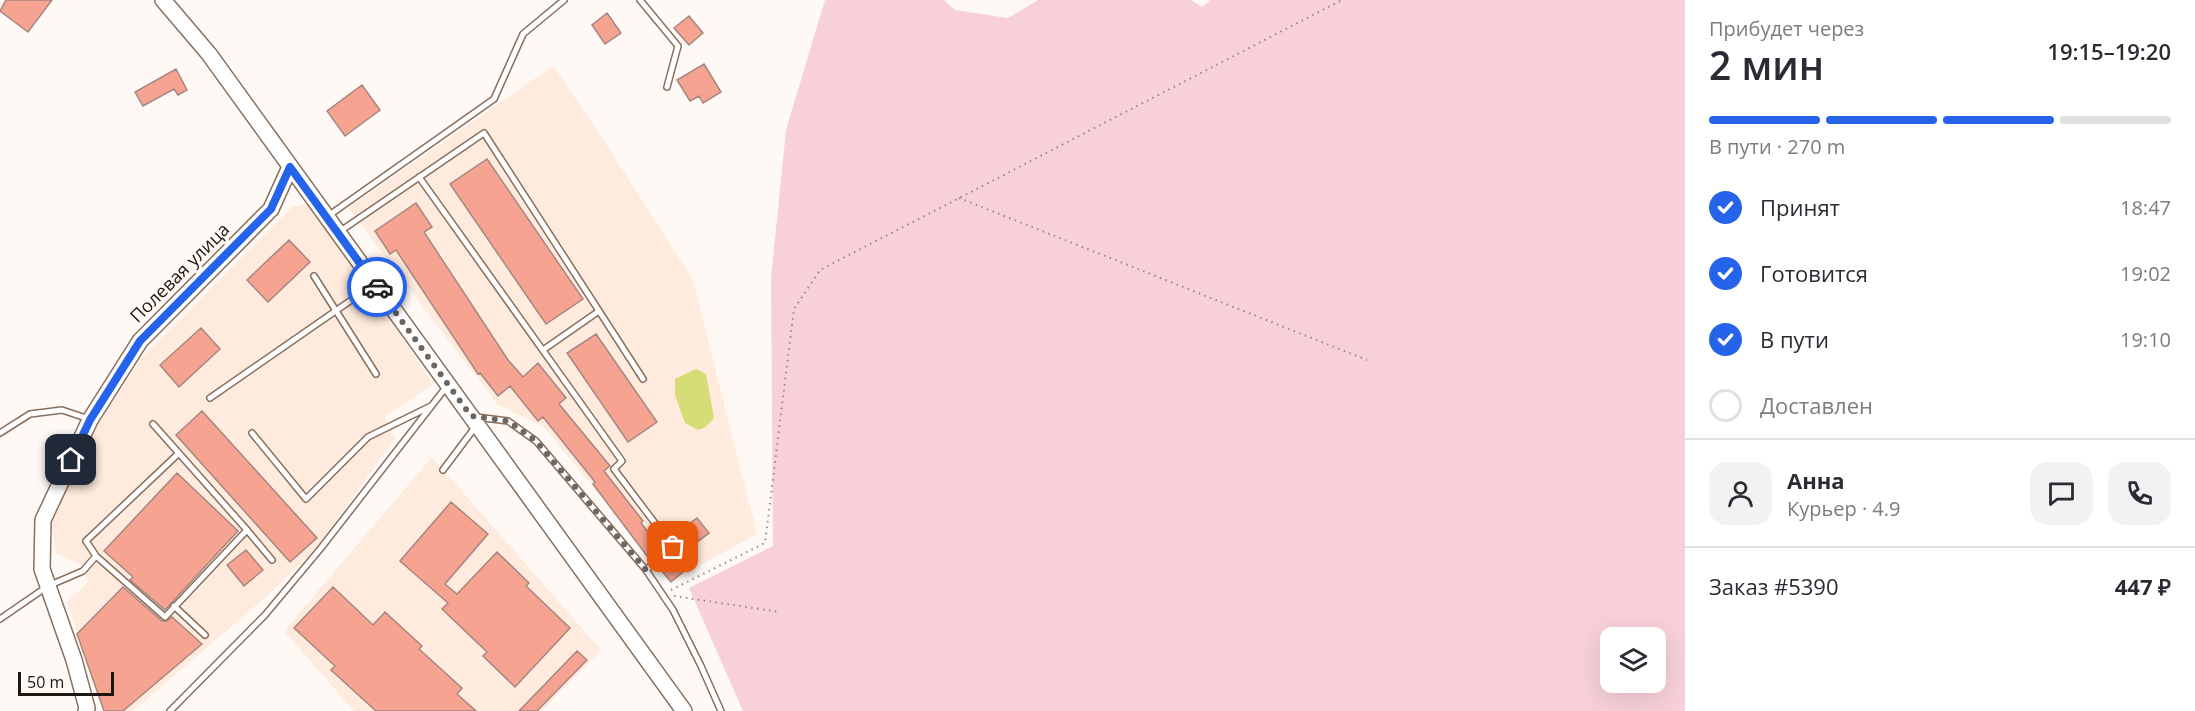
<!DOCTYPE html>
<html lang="ru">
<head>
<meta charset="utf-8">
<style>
	:root { --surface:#fff; --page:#f2f2f3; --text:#2b2b33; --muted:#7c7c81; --line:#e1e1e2; --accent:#2563eb }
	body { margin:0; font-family:"Open Sans",sans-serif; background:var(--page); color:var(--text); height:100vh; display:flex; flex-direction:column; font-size:22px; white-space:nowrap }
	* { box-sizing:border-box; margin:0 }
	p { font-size:20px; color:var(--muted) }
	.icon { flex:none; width:33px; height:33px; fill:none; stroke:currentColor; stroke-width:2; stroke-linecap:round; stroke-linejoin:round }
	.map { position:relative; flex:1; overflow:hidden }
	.sheet { display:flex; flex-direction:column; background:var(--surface); width:510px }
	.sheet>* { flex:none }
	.tools { position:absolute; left:1600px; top:627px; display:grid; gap:12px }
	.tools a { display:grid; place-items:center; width:66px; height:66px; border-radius:12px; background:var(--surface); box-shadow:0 6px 24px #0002; font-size:30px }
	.scale { position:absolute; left:18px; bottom:15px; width:96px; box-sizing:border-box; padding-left:6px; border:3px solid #1f160f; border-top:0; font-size:16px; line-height:21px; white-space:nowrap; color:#1f160f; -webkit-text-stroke:4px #fff9f5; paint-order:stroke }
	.pin { position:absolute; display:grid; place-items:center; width:51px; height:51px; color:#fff; margin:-26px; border-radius:12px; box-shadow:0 3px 9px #0006 }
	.courier { position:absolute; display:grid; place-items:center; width:60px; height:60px; margin:-30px; border:4px solid #2563eb; border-radius:50%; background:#fff; color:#222; box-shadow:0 2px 8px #0007 }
	.headline em { font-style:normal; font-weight:600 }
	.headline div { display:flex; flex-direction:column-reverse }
	.headline { display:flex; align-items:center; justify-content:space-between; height:102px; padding:0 24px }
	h1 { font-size:39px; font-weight:600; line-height:45px }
	.bar { display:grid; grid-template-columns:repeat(4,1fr); gap:9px 6px; align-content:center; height:72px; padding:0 24px }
	.bar i { height:8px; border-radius:4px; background:var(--line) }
	.bar .selected { background:var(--accent) }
	.bar p { grid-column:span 4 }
	.line { display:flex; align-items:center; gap:15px; padding:0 24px; border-top:2px solid var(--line) }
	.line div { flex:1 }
	.round { display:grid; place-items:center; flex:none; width:63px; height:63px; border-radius:18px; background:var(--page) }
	ol { padding:0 24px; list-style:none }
	li { display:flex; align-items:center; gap:18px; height:66px }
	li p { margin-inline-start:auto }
	li .icon { padding:6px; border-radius:50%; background:var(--accent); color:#fff; stroke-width:4 }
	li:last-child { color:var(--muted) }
	li i { width:33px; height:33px; border:3px solid var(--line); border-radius:50% }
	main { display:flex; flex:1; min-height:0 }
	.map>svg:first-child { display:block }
	.built { fill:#ffebdd }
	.green { fill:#f8d1d8; fill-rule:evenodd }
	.water { fill:#d6dd76 }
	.building { fill:#f6a391; stroke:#a58780; stroke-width:1.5 }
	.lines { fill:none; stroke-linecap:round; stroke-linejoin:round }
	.lane-casing { stroke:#87705f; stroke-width:8 }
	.secondary-casing { stroke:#87705f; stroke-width:18 }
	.path { stroke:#938c86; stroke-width:2; stroke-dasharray:1.5 4.5; stroke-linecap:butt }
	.lane { stroke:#fff; stroke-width:5 }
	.secondary { stroke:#fff; stroke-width:15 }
	.done { stroke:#6d6560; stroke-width:6; stroke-dasharray:0 10.8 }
	.route { stroke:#2563eb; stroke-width:8 }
	.labels { text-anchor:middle; stroke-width:6; stroke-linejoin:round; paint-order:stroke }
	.street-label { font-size:18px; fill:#1f160f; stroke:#fff9f5 }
</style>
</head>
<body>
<main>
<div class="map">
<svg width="1685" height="711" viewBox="0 0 1685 711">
	<rect width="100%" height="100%" fill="#fff9f5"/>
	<!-- built -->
	<path class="built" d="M553 66 590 119 693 280 757 534 674 580 630 532 545 428 497 404 348 208Z
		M309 203 358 273V289L365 299 377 300 433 384 385 417 395 438 317 548 266 597 133 711H104L67 602 88 582 81 565 56 553 51 520 91 435 142 357 292 207Z
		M432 457 601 650 542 711H354L284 631Z"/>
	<!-- green -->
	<path class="green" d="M825 0H944L955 10 1008 18 1038 0H1191L1202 7 1210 0H1685V711H743L689 588 773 546 771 278 786 130ZM1611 638H1656V682H1611Z"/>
	<!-- water -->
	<path class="water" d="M696 369 706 374 714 418 706 427 698 430 685 423 675 395V379Z"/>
	<!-- building -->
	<path class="building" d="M6 0H52L28 32 0 11Z
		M607 13 621 33 605 44 592 25Z
		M689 16 703 33 689 45 674 28Z
		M704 64 721 92 703 103 699 96 690 101 677 80Z
		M176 69 187 90 178 95 174 89 143 106 135 92Z
		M362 85 380 110 345 136 327 111Z
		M487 159 583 299 546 324 450 184Z
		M416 203 432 227 424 232 508 360 523 377 538 363 566 398 559 404 610 466 604 471 643 521 641 523 659 546 647 556 593 484 595 482 543 417 538 421 510 386 498 396 480 373 478 374 396 250 390 254 375 231Z
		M289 240 310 262 268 302 247 280Z
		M201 328 220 349 179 387 160 365Z
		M596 334 657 422 628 442 567 353Z
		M202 411 317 538 290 562 176 435Z
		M177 473 238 531 165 610 130 580 133 577 104 551Z
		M451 502 488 534 445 584 457 594 497 552 529 583 526 586 570 628 515 687 483 656 487 652 442 609 448 603 400 561Z
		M697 518 709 533 688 549 676 533Z
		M246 550 263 570 244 586 227 565Z
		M681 555 690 566 671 582 662 571Z
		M123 587 162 621H167L172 617 202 644 123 711H104L77 634Z
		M333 587 373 625 385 612 422 646 419 649 462 688 457 694 476 711H376L331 670 335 666 294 628Z
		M577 651 587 660 537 711H519Z"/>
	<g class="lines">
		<!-- lane casing -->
		<g class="lane-casing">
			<path id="lane" d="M640 0 678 46 667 87
				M419 177 622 461 614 469 673 547 646 570
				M328 216 494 99 523 34 564 0
				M339 232 484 133 643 379
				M314 276 376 374
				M543 350 599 311
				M210 398 373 285
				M476 417 508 421 536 441 646 570 673 610 701 666 721 711
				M153 424 247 530
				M0 433 30 414 62 410 89 419
				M252 433 306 499 368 437 431 406
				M443 470 476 426
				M96 556 86 541 179 453
				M174 606 205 635
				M0 619 48 586 83 571 96 556 165 617 247 530 272 560
				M170 711 265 615 321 548 447 386"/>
		</g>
		<!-- secondary casing -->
		<g class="secondary-casing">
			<path id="secondary" d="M163 0 209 54 684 711
				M86 711 87 708 74 660 42 569 43 520 90 420 140 341 271 209 290 167"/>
		</g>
		<!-- path -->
		<path class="path" d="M959 198 1367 360
			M671 590 765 543 794 309 820 270 1342 0
			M674 596 780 612"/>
		<!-- lane -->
		<use href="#lane" class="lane"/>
		<!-- secondary -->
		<use href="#secondary" class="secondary"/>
	</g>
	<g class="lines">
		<!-- done -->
		<path class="done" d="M377 287 471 416 508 421 536 441 646 570 673 547"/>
		<!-- route -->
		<path class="route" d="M71 460 90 420 140 341 271 209 290 167 377 287"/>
	</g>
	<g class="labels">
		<!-- street labels -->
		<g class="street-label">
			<text transform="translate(180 273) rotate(-45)" y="6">Полевая улица</text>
		</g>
	</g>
</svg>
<div class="tools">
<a><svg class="icon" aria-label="layers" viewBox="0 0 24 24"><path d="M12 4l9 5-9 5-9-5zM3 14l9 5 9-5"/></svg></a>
</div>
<div class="scale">50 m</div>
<div class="pin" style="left:673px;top:547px;background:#ea580c"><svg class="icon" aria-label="bag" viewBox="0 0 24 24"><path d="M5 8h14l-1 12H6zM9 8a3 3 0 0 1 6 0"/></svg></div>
<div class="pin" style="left:71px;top:460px;background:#1f2937"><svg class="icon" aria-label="home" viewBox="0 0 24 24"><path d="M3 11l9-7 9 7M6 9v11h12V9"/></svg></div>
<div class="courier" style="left:377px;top:287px"><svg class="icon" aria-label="car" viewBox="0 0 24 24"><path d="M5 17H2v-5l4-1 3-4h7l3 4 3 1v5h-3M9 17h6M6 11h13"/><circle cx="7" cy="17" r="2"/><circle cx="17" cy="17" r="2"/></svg></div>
</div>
<section class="sheet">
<div class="headline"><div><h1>2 мин</h1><p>Прибудет через</p></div><em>19:15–19:20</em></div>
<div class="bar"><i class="selected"></i><i class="selected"></i><i class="selected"></i><i></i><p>В пути · 270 m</p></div>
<ol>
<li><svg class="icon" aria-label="check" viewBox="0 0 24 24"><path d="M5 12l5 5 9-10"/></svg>Принят<p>18:47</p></li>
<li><svg class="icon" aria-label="check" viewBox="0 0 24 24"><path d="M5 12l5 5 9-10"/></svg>Готовится<p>19:02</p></li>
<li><svg class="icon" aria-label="check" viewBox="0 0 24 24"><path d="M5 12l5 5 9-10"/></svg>В пути<p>19:10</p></li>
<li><i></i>Доставлен</li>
</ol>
<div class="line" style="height:108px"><a class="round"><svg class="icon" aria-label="person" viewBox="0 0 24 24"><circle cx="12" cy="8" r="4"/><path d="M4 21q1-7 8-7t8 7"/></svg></a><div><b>Анна</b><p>Курьер · 4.9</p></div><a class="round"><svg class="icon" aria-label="chat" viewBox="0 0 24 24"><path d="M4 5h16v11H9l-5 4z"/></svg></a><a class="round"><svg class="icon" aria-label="phone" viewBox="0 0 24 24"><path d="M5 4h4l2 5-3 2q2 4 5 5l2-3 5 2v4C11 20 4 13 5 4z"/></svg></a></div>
<div class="line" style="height:78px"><div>Заказ #5390</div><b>447 ₽</b></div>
</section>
</main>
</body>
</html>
